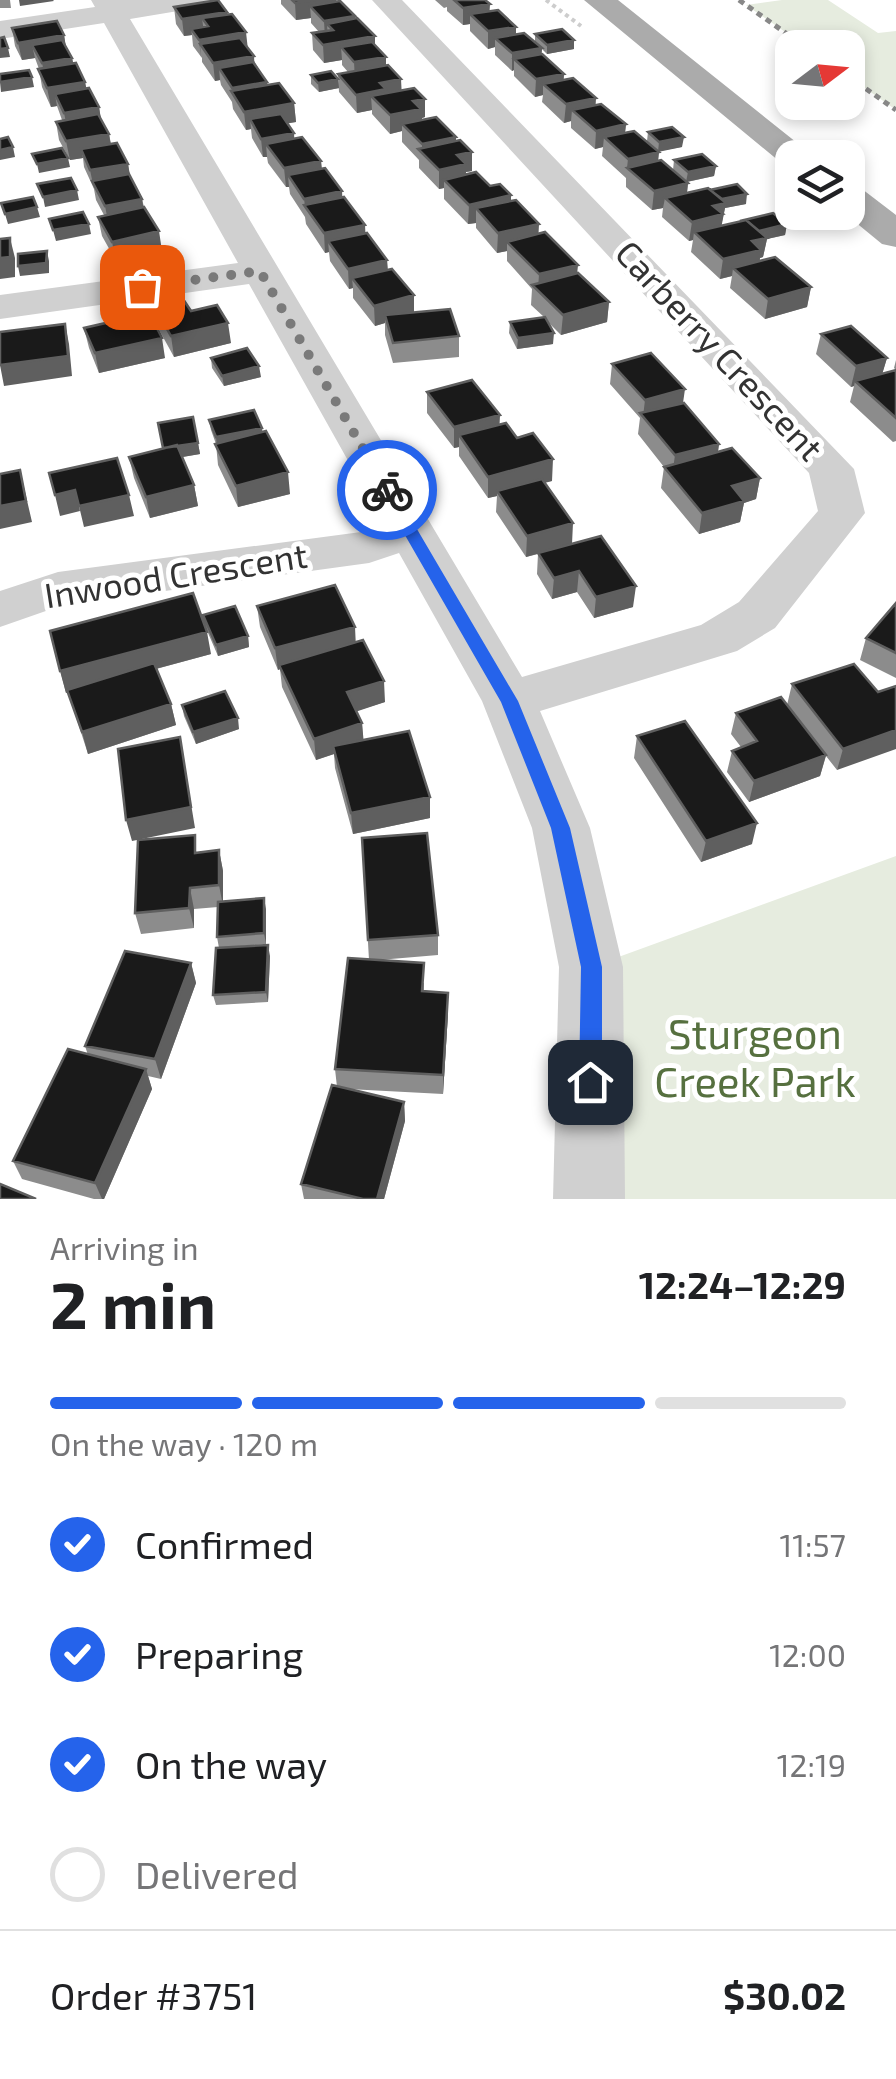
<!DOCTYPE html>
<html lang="en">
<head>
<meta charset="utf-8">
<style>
	:root { --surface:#fff; --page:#f2f2f2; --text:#202124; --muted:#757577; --line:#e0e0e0; --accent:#2563eb }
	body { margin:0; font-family:"Exo 2",sans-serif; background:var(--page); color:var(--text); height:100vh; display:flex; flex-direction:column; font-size:38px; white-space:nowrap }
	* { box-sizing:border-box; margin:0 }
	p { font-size:32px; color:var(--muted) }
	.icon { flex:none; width:55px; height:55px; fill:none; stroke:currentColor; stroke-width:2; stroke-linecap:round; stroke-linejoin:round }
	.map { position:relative; height:1199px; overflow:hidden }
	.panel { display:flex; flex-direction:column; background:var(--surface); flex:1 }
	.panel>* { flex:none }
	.needle { width:65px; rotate:74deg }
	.tools { position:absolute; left:775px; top:30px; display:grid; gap:20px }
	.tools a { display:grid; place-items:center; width:90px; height:90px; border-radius:20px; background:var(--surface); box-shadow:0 5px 15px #0003; font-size:50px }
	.pin { position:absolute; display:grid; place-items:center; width:85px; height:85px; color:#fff; margin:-42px; border-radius:20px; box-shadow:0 5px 15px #0006 }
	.courier { position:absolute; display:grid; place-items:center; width:100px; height:100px; margin:-50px; border:8px solid #2563eb; border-radius:50%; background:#fff; color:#222; box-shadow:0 2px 12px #0007 }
	.headline em { font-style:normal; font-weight:700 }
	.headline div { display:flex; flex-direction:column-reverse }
	.headline { display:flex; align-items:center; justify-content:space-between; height:170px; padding:0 50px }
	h1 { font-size:65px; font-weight:700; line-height:75px }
	.bar { display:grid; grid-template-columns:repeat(4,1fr); gap:15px 10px; align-content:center; height:120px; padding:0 50px }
	.bar i { height:12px; border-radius:8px; background:var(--line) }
	.bar .current { background:var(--accent) }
	.bar p { grid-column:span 4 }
	.line { display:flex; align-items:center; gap:25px; padding:0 50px; border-top:2px solid var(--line) }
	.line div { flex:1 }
	ol { padding:0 50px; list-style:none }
	li { display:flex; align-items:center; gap:30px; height:110px }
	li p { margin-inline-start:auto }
	li .icon { padding:10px; border-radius:50%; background:var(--accent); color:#fff; stroke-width:4 }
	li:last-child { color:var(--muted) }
	li i { width:55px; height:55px; border:5px solid var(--line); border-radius:50% }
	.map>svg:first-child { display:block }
	.green { fill:#e6ecdf }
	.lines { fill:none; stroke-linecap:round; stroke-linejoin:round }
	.path { stroke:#cdcdcd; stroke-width:4; stroke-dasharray:4 4; stroke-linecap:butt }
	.minor { fill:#d0d0d0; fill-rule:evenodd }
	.major { fill:#ababab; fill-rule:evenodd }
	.rail { stroke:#888; stroke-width:5; stroke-dasharray:6 5; stroke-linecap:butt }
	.wall { fill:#8c8c8c }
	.shaded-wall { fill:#5f5f5f }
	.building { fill:#1a1a1a; stroke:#5f5f5f; stroke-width:2.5 }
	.route { fill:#2563eb }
	.done { stroke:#7a7a7a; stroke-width:10; stroke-dasharray:0 18 }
	.labels { text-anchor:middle; stroke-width:10; stroke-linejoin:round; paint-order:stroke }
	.street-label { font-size:35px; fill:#333; stroke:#fff }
	.near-park-label { font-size:42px; fill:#56703f; stroke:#fff }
</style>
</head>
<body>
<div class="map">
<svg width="896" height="1199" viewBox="0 0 896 1199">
	<rect width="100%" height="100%" fill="#fff"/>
	<!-- green -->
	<path class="green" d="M782 0H828L878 33 896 31V110L848 76V48L807 47 746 5Z
		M896 856V1199H589L591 967Z"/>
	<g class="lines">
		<!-- path -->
		<path class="path" d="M546 0 581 26"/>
		<!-- minor -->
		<path class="minor" d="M91 0H210L196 8 130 19 522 677 701 625 739 602 818 511 809 473 372 0H402L854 469 865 513 775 628 737 651 540 711 590 828 623 967 625 1199H553L559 967 532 828 482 701 399 553 369 563 63 605 0 627V591L58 572 361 532 383 523 249 284 0 319V295L238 263 104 23 0 39V21L95 7Z"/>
		<!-- major -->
		<path class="major" d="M584 0H618L816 158H792V168L785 166Z
			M848 185 862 189 896 215V247L882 244 843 212H848Z"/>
		<!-- rail -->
		<path class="rail" d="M739 0 807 48
			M848 76 896 110"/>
	</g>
	<!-- wall -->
	<path class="wall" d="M0 0H10L11 8H0Z
		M281 0H336L375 36V45L386 66 401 79V90L425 99V117L422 118V120L456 137V141L472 171 466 172V175L511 195V201L538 234 609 302 607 322 561 335 546 320 553 344 517 349 509 333 510 322 544 317 531 305 532 289 507 261V251L497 253 476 228V223L468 224 444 199V188L439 189 419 168V160L402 142V131L390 134 372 114V110L357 113 339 92 338 74 348 72 342 65V60L324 63 313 50 312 33 319 32 311 23V18L296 20 281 4Z
		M435 0H485L489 11 516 34 535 42V34L574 49 547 54 542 49 541 54 564 74 563 80 596 105 626 124 625 132 647 141 648 132 682 147 659 151 658 161 673 170 674 160 716 166 714 176 687 182 688 183 687 192 710 190 746 204 725 208 721 226 787 224 785 235 767 239 763 257 760 258V261L811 287 807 307 765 319 730 288 732 276 720 279 691 252 693 240 689 241 662 217 663 208 652 210 626 187V178L602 156 603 147 595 149 571 128V121L564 123 542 102 543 95 535 97 514 76V70L512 71 495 55V47L488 49 470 31V24L463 25 447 11V7L444 8Z
		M174 7 227 14 268 85 294 103 296 122 287 123 294 139 321 161 322 168 342 191V197L365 225V233L387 260 388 270 414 312 459 336V357L393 363 385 335V323L375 326 353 298V288L349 289 330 261 329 252 325 253 306 224 305 217 290 194 289 187H286L268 163 267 157H263L252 138 251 129 246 130 233 109 232 102 221 85 220 80 215 81 202 62V58L193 46 192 35 184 36 176 24Z
		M12 28 64 35 66 48 72 58 73 63 85 82 86 89 99 107 101 119 109 134 111 144 128 164 130 175 142 199 144 207 162 251 116 261 102 236 98 217 104 215 96 200 94 189 84 167 83 158 70 160 59 140 56 122 62 120 57 106 51 107 42 87 39 69 35 58 22 60 15 46Z
		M311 75 338 79 339 88 319 92 311 84Z
		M154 306 191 311 231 343 174 357 157 326Z
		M106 313 165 358 99 373 89 348 84 328 108 322Z
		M821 334 887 358 882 374 896 370 894 368 896 360V441L893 442 850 402 854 386 851 387 816 354Z
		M211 358 261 377 224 386 212 368Z
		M612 364 684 403 719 444 718 452 760 478 756 499 744 503 740 522 699 534 661 488 664 467 638 434 640 418 610 384Z
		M427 392 499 425 552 481 545 482 572 544 633 607 594 618 577 592 552 599 537 574 538 554 526 557 496 512 497 496 488 498 459 456V447L454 448 427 413Z
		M209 420 262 428V432L290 494 238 507 218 465 216 444 211 430Z
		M198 443 200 454 182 457 194 485 198 506 150 518 134 478 129 457Z
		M896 603V678L860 660 866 638Z
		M257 606 356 642 385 702 356 711 362 723 363 740 430 818 353 834 335 768 334 754 316 760 282 687 280 669 278 670 260 627Z
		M203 615 248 636 249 647 218 656 205 626Z
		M50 631 211 654 156 669 171 704 176 725 88 754 68 692 66 693Z
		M792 684 878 692 837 770 826 756 820 776 749 802 727 772 732 751 741 747 731 734 736 713 787 705Z
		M182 705 239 729 196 744 184 716Z
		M637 736 752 844 701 862 634 758Z
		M362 838 438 935V955L379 960 424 983V991L448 1013 443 1094 348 1089 404 1102 405 1121 384 1199H304L301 1184 337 1087 335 1069 369 960Z
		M219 850 223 871V901L264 898 266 944 219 948 217 937 218 907 194 909V928L141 934 135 913 198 852Z
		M270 956 268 1002 216 1005 213 995Z
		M191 963 196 983 161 1079 148 1076 152 1089 104 1199H94L22 1179 13 1161 88 1055 85 1046Z"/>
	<!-- shaded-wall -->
	<path class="shaded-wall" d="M19 0H53L54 1 20 6Z
		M315 0H336L337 13 310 6 311 18 296 20 295 3Z
		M490 4 489 21 470 14V24L463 25V8Z
		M227 12 229 29 208 26 202 18 204 33 191 29 192 35 184 36 182 19Z
		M355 16V33L333 30 327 24 328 38H325L324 21Z
		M516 27V44L495 38V47L488 49V31Z
		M246 32 248 50 200 44 201 58 199 40Z
		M64 35 67 53 32 45 35 58 22 60 18 43Z
		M375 36V54L341 47 342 60 324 63 323 45Z
		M574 40V49L547 54V45Z
		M8 48 10 57 0 58V49Z
		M542 48 541 66 514 59V70L512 71V53Z
		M254 56 255 74 219 68 220 80 215 81 213 63Z
		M386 57V75L355 80 354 62Z
		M72 58 76 75 46 81 42 63Z
		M564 74 563 92 543 84V95L535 97 536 79Z
		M32 77 34 87 1 92 0 82Z
		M338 79 339 88 319 92 318 83Z
		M401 79 402 98 371 96 372 110 357 113 356 95 380 83Z
		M85 82 89 100 55 94 57 106 51 107 47 88Z
		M267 82 269 100 233 95 232 88Z
		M596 98 595 117 572 110 571 121 564 123 566 104Z
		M425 99V117L422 118V127L402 124V131L390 134V115L413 101Z
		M294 103 296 122 255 129 250 119 251 129 246 130 244 112Z
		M99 107 102 126 68 132 64 113Z
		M626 124 624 143 604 137 603 147 595 149 596 131Z
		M294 133 295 152 266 144 267 157H263L261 139Z
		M109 134 112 152 81 149 83 158 70 160 66 141Z
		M456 137V156L422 153V144Z
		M684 137 682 147 658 152 659 142Z
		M13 147 15 157 0 160V150Z
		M472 152V171L466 172V183L444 180V188L439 189V170L457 155Z
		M659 152 657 170 627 168 628 159Z
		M68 158 70 167 39 173 37 164Z
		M321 161 322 180 288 175 289 187H286L284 168Z
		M128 164 131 183 92 181 94 189 90 170Z
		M716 166 714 176 686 182 688 172Z
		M688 183 686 203 665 198 663 208 652 210 654 191Z
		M77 190 79 200 45 207 43 197Z
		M342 191 343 210 305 206 304 199Z
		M747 194 746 204 725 208 720 234 694 232 693 240 689 241 692 222 718 200Z
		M511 195V214L476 208V223L468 224 469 205Z
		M142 199 145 219 109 226 105 206Z
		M37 207 40 217 8 224 5 214Z
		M89 224 91 234 56 241 53 230Z
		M539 224 538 244 507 242V251L497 253 498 233Z
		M787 224 785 235 767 239 763 257 760 258 758 270 733 268 732 276 720 279 723 259 753 232Z
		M365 225 366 244 328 241 329 252 325 253 324 233Z
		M159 231 162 251 116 261 112 242Z
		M10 238 15 258V277L0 279V258Z
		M47 251 49 261V273L20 276 18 266Z
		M387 260 388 280 352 278 353 288 349 289 348 269Z
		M578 265 576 285 538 290 539 274Z
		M811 287 807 307 765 319 768 299Z
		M414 295V316L385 315V323L375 326 374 306Z
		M609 302 607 322 561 335 563 315Z
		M228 323 231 343 174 357 171 336Z
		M65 324 69 344 72 376 4 386 0 365Z
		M554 333 553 344 517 349 518 338Z
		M162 338 165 358 99 373 95 353Z
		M887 358 881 378 855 381 854 386 851 387 856 366Z
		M259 366 261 377 224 386 222 376Z
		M685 389 682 410 643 417 645 400Z
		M500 415 499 436 459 435V447L454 448V427Z
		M262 428 263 438 217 448 216 437Z
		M198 443 200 454 165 460 163 449Z
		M719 444 716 465 672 476 675 455Z
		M553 459 552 481 500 495 497 491V496L488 498V477Z
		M20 470 32 522 0 529V506Z
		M288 472 290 494 238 507 236 486Z
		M760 478 756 499 744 503 740 522 699 534 702 513 732 486Z
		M194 485 198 506 150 518 146 497Z
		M75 490 80 511 60 516 55 495Z
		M129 495 134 516 84 527 79 506Z
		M573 523 572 544 526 557 527 536Z
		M579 571 577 592 552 599 554 578Z
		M636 586 633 607 594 618 596 597Z
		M355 627 356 648 279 665 280 669 278 670 275 648Z
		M207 632 211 654 66 693 60 671Z
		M248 636 249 647 218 656 216 645Z
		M384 681 385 702 349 714 347 692Z
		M171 704 176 725 88 754 82 732Z
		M238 718 239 729 196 744 193 732Z
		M362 723 364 745 333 746 334 754 316 760 314 739Z
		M896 730V749L837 770 843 749Z
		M180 737 195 828 132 841 126 820Z
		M826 755 820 776 749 802 754 781Z
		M430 797V818L353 834 351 813Z
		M757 823 752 844 701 862 706 841Z
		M219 850 223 871V906L219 885Z
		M190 888 194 909V928L189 908Z
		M264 898 266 909V944L264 933Z
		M268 945 270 956 268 1002 266 992Z
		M191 963 196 983 161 1079 155 1059Z
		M448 993V1013L443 1094V1075Z
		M146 1069 152 1089 104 1199H102L95 1183Z
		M404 1102 405 1121 384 1199H377Z"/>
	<!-- building -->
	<path class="building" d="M218 0 227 12 182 19 174 7Z
		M292 0H315L295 3Z
		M454 0H485L490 4 463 8Z
		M340 1 355 16 324 21 310 6Z
		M498 10 516 27 488 31 470 14Z
		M232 14 246 32 199 40 191 29 208 26 202 18Z
		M357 18 375 36 323 45 312 33 333 30 327 24Z
		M57 21 64 35 18 43 12 28Z
		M562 29 574 40 547 45 535 34Z
		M524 33 542 48 512 53 495 38Z
		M4 37 8 48 0 49V38Z
		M240 38 254 56 213 63 200 44Z
		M62 40 72 58 42 63 32 45Z
		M372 42 386 57 354 62 341 47Z
		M542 54 564 74 536 79 514 59Z
		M253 62 267 82 232 88 219 68Z
		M76 63 85 82 47 88 38 69Z
		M388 65 401 79 380 83 386 89 356 95 338 74Z
		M29 70 32 77 0 82V74Z
		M331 71 338 79 318 83 311 75Z
		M573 78 596 98 566 104 543 84Z
		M279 83 294 103 244 112 231 91Z
		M89 88 99 107 64 113 55 94Z
		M414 88 425 99 413 101 421 109 390 115 371 96Z
		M601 104 626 124 596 131 572 110Z
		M98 114 109 134 66 141 56 122Z
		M281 114 294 133 261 139 250 119Z
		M436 117 456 137 422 144 402 124Z
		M672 127 684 137 659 142 648 132Z
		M634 131 659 152 628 159 604 137Z
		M8 137 13 147 0 150V139Z
		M302 137 321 161 284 168 266 144Z
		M460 140 472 152 457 155 466 164 439 170 418 149Z
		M117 143 128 164 90 170 81 149Z
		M62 148 68 158 37 164 32 154Z
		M702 154 716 166 688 172 674 160Z
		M661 160 688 183 654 191 627 168Z
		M325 168 342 191 304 199 288 175Z
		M476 172 490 186 500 184 511 195 469 205 444 180Z
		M129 174 142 199 105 206 92 181Z
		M71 178 77 190 43 197 37 184Z
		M737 184 747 194 722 199 710 190Z
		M708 188 726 203 713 206 723 214 692 222 665 198Z
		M33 197 37 207 5 214 1 203Z
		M344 197 365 225 324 233 304 205Z
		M516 200 539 224 498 233 476 208Z
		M144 207 159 231 112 242 98 217Z
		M83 212 89 224 53 230 49 219Z
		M773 213 787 224 759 231 746 220 740 221Z
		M746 220 767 238 752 241 761 250 723 259 694 232Z
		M545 232 578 265 539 274 507 242Z
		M367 233 387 260 348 269 328 241Z
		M10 238V257L0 258V239Z
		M47 251 46 263 18 266V254Z
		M775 257 811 287 768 299 733 268Z
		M392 269 414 295 374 306 352 278Z
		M578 273 609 302 563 315 532 285Z
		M183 299 191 311 217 305 228 323 171 336 154 306Z
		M145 305 162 338 95 353 84 328 110 322 106 313Z
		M450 309 459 336 393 343 385 315Z
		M545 317 554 333 518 338 510 322Z
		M65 324 68 356 0 365V332Z
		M851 326 887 358 856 366 821 334Z
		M247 348 259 366 222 376 211 358Z
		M651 353 685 389 645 400 612 364Z
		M896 370V418L855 381Z
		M472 380 500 415 454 427 427 392Z
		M684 403 719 444 675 455 640 413Z
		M254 410 262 428 216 437 209 420Z
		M193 417 198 443 163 448 158 423Z
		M506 423 517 438 533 433 553 459 488 477 459 435Z
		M266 431 288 472 236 486 215 444Z
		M177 445 194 485 146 497 129 457Z
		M732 448 760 478 732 486 744 501 702 513 664 467Z
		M117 458 129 495 79 506 75 490 55 495 49 473Z
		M20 470 26 501 0 506V474Z
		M542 479 573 523 527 536 497 491Z
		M601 536 636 586 596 597 579 571 554 578 538 553Z
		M335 585 355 627 275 648 257 606Z
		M193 593 207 632 60 671 50 631Z
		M896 603V653L866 638Z
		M235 606 248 636 216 645 203 615Z
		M363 640 384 681 347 692 362 723 314 739 279 665Z
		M154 663 171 704 82 732 67 690Z
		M854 664 878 692 896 686V730L843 749 792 684Z
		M225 691 238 718 193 732 182 705Z
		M781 697 826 755 754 781 732 751 757 741 736 713Z
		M685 721 757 823 706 841 637 736Z
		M409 731 430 797 351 813 333 746Z
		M180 737 191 807 126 820 118 749Z
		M427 833 438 935 368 940 362 838Z
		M195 835V853L219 850V885L190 888 189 908 135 913 138 840Z
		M264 898V933L217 937 218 902Z
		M268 945 266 992 213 995 216 948Z
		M125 951 191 963 155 1059 85 1046Z
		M348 958 424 963 422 991 448 993 443 1075 335 1069Z
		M68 1049 146 1069 95 1183 13 1161Z
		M332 1085 404 1102 377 1199H363L301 1184Z
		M0 1184 36 1199H0Z"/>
	<!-- route -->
	<path class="route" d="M387 485 394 490 518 701 570 828 602 967V1082L590 1093 579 1082 581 967 551 828 501 702 379 490Z"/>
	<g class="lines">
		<!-- done -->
		<path class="done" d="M142 287 260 271 387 490"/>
	</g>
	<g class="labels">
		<!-- street labels -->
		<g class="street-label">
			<text transform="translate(719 351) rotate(47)" y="12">Carberry Crescent</text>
			<text transform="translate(176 576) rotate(-9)" y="12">Inwood Crescent</text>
		</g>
		<!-- near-park labels -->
		<g class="near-park-label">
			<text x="755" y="1049">Sturgeon<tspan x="755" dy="48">Creek Park</tspan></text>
		</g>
	</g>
</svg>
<div class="tools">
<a><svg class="needle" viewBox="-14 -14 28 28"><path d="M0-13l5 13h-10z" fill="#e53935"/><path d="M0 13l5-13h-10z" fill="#757577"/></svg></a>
<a><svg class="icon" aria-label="layers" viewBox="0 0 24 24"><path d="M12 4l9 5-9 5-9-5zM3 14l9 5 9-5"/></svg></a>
</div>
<div class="pin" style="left:142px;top:287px;background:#ea580c"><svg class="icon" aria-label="bag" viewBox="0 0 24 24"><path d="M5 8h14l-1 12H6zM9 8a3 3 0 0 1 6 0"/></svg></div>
<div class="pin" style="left:590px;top:1082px;background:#1f2937"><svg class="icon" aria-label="home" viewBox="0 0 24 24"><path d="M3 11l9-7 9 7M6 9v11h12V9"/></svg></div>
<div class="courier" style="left:387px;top:490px"><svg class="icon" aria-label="bike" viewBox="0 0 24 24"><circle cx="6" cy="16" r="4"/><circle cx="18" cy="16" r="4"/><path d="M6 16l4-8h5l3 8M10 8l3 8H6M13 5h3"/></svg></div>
</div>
<section class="panel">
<div class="headline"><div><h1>2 min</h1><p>Arriving in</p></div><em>12:24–12:29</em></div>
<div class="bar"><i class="current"></i><i class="current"></i><i class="current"></i><i></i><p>On the way · 120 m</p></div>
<ol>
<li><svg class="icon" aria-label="check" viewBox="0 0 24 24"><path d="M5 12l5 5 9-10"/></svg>Confirmed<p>11:57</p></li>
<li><svg class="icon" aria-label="check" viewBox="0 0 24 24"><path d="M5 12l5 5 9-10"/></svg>Preparing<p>12:00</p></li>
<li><svg class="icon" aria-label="check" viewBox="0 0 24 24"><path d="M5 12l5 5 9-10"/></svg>On the way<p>12:19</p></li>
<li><i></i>Delivered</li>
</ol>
<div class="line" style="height:130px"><div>Order #3751</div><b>$30.02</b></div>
</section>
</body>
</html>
